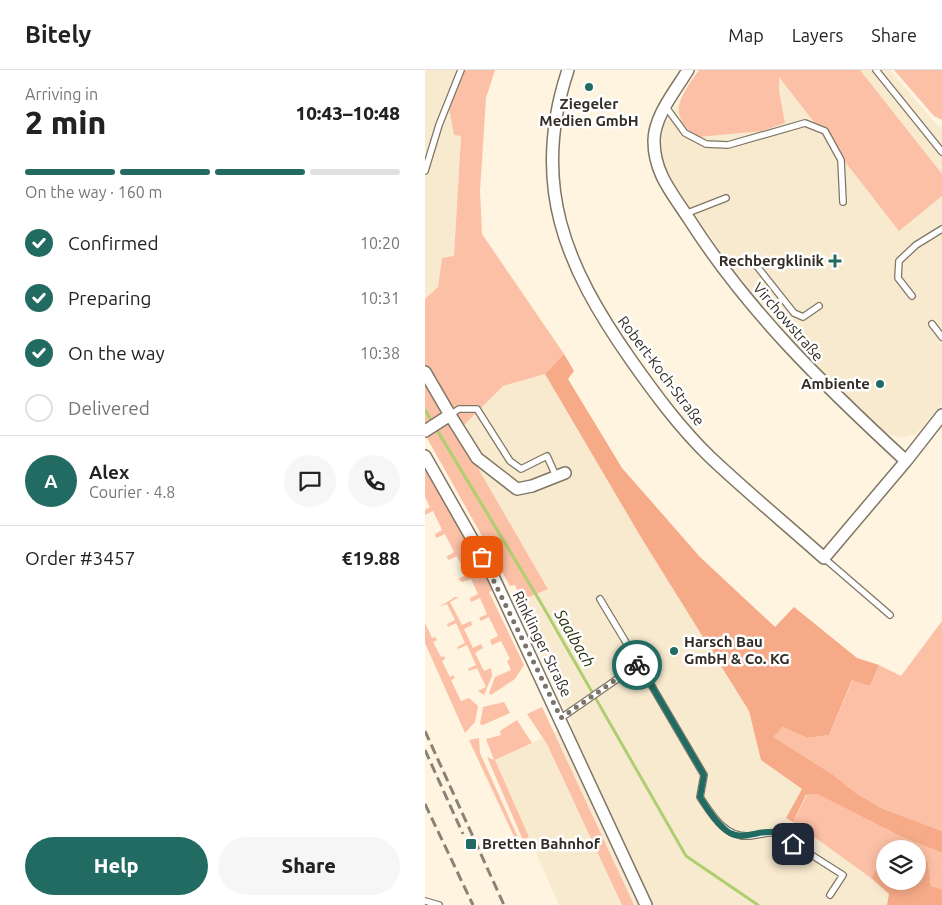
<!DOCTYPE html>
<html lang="en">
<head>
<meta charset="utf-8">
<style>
	:root { --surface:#fff; --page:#f6f6f6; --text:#222; --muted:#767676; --line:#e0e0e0; --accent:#226b62 }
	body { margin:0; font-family:Ubuntu,sans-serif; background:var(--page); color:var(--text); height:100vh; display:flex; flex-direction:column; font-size:19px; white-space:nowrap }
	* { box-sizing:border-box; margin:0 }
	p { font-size:16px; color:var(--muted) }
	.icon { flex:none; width:28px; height:28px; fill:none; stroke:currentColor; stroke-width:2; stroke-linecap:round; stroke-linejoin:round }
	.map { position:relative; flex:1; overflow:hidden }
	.side { display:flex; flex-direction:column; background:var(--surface); width:425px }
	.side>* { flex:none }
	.fabs { position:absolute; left:451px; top:770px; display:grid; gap:10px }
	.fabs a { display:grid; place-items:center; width:50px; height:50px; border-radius:50%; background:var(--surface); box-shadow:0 2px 12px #0003; font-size:25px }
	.pin { position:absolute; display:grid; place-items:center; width:42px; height:42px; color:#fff; margin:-21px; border-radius:10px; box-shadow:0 2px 8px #0006 }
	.courier { position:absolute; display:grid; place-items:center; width:50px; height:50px; margin:-25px; border:4px solid #226b62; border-radius:50%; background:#fff; color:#222; box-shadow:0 1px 6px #0007 }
	.head em { font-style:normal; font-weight:800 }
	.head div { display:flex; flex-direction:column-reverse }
	.head { display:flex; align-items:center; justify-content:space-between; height:85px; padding:0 25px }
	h1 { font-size:32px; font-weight:800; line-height:38px }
	.bar { display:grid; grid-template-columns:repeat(4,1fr); gap:8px 5px; align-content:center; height:60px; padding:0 25px }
	.bar i { height:6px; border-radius:4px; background:var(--line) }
	.bar .active { background:var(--accent) }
	.bar p { grid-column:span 4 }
	.line { display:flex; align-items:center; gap:12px; padding:0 25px; border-top:1px solid var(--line) }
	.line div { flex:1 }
	.round { display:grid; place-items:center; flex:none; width:52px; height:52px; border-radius:26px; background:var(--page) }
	ol { padding:0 25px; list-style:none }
	li { display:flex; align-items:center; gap:15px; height:55px }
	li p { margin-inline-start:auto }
	li .icon { padding:5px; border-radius:50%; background:var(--accent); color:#fff; stroke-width:4 }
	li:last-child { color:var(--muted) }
	li i { width:28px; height:28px; border:2px solid var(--line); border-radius:50% }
	.action { display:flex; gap:10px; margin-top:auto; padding:10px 25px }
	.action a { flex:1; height:58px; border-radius:30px; background:var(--accent); color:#fff; font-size:20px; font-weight:800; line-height:58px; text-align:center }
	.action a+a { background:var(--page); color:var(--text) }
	header { display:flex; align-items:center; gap:30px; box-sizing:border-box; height:70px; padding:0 25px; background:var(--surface); border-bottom:1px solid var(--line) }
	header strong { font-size:24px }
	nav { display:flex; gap:28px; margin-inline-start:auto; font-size:18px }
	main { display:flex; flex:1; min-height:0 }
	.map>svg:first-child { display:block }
	.built { fill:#f8eacf }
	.green { fill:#fcc0a6 }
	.forest { fill:#f6aa88 }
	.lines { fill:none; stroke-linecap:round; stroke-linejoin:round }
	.stream { stroke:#afce6f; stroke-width:3 }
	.lane-casing { stroke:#7f7665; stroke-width:8 }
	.street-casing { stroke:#7f7665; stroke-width:14 }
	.lane { stroke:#fff; stroke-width:5.5 }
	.street { stroke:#fff; stroke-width:11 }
	.rail { stroke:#898376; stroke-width:3; stroke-dasharray:10 5; stroke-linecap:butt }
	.done { stroke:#797368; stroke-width:5; stroke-dasharray:0 9 }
	.route { stroke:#226b62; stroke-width:6 }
	.poi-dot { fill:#226b62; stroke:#fff; stroke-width:2 }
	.labels { text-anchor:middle; stroke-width:5; stroke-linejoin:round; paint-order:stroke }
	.poi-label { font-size:15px; font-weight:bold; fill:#322e27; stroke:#fff; text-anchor:end }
	.street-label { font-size:15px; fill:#322e27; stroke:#fff }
	.water-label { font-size:16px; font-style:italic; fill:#243007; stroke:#fff }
</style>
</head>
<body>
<header>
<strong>Bitely</strong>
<nav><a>Map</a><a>Layers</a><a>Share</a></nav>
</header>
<main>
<section class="side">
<div class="head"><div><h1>2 min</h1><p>Arriving in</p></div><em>10:43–10:48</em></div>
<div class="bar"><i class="active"></i><i class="active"></i><i class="active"></i><i></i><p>On the way · 160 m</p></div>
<ol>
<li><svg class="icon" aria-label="check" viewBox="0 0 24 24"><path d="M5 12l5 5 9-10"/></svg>Confirmed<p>10:20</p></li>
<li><svg class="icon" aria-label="check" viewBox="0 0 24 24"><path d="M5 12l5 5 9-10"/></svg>Preparing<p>10:31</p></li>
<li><svg class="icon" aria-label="check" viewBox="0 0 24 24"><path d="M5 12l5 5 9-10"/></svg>On the way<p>10:38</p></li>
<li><i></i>Delivered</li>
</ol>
<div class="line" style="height:90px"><b class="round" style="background:var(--accent);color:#fff">A</b><div><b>Alex</b><p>Courier · 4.8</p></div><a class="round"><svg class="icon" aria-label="chat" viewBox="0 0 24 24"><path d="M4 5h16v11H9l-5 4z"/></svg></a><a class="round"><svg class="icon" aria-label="phone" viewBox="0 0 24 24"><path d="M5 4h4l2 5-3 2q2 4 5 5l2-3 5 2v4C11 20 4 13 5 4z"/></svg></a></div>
<div class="line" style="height:65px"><div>Order #3457</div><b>€19.88</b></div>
<div class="action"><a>Help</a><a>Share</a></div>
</section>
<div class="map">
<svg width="517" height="835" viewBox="0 0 517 835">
	<rect width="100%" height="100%" fill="#fef4e0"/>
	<!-- built -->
	<path class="built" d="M0 0H39L24 38 36 65 29 186 17 188 13 217 0 229Z
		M274 0H465L512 55 517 57V334L491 364 476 368 461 363 386 292 308 199 246 110 238 94 236 75 239 55Z
		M120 304 217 469 324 641 336 690 377 719 361 748 446 808 464 824 462 835H134L70 690 148 654 91 533 123 518 31 362 78 316Z"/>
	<!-- green -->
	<path class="green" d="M39 0H70L61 28 55 121 57 164 139 284 120 304 78 316 32 362 123 519 97 530 90 515 85 516 2 368 0 355V229L13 217 17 188 29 186 36 66 29 65 24 38Z
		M274 0H435L517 104V126L474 161 354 7V21L360 53 337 61 273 67C240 46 256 25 274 0Z
		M469 0H517V50L509 46Z
		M0 398 61 506 68 520 64 522 99 595 90 609 66 625 64 623 70 607 86 600 82 591 85 589 76 571 67 575 65 570 73 566 64 547 56 551 54 548 62 544 55 528 46 532 45 528 53 524 46 509 37 512 33 509 41 505 32 486 24 490 21 487 29 482 20 464 11 468 10 464 17 460 8 441 0 445V440L5 437 0 427Z
		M30 527H34L25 532 37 555 46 551 47 555 39 559 48 578 56 574 58 578 50 583 59 601 66 598 67 606 59 625 53 621 61 617 52 598 44 601 43 599 51 595 42 575 33 579 32 577 40 573 31 553 23 557 22 554 30 550 22 534 14 537Z
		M517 551V761L456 738 431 723 407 704 347 667 358 657 382 668 404 665 428 609 445 616 454 595 476 606Z
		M0 553 7 568 10 567 12 570 8 572 16 587 19 586 20 589 17 591 25 607 28 605 30 608 26 610 36 631 44 628 53 636 50 652 40 663 0 573Z
		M79 632 85 643 58 655 55 654 58 637Z
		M117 637 209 835H197L122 674 102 644Z
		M92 650 107 673 70 690 104 767 98 770 62 687 69 690 61 669 76 665 75 661Z
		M54 668 55 683 95 772 92 773 44 670Z
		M392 724 475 766 517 783V819L506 816 503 793 493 788 492 779H460V791L457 792 446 808 368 752 382 725Z"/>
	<!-- forest -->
	<path class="forest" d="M139 284 149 301 143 309 197 398 275 487 350 557 369 537 432 588 454 595 445 616 427 610 404 665 382 668 358 657 348 667 407 704 431 723 456 738 517 761V783L475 766 392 724 381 725 368 752 361 748 377 719 336 690 324 641 217 469 120 304Z
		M493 788 503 792 506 816 517 819V835H462L464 824 446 808 457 791H460V811H492Z"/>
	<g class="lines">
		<!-- stream -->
		<path class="stream" d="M0 340 116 533 261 786 333 835"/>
		<!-- lane casing -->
		<g class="lane-casing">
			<path id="lane" d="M451 0 517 82
				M241 37 260 63 281 74 303 75 380 53 400 61 416 90 418 132
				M0 101 14 55 36 0
				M260 144 301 128
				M297 198 304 192 327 190 369 243 378 247 394 236
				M487 226 473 208 474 191 491 175 517 159
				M507 254 517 267
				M25 345 34 339H52L85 391 96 399 122 386 131 406
				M399 488 465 545
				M214 594 279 705 275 727C287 745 300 768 325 766 335 765 342 762 352 763L418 805 405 825
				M136 648 214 594 175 529
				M0 831 14 835"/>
		</g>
		<!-- street casing -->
		<g class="street-casing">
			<path id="street" d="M143 0C105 114 140 196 206 290 230 324 255 358 285 387 322 422 361 454 399 488L481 391C400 316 324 243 264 149 247 123 229 103 229 71 229 46 251 20 263 0
				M0 302 25 345 0 361
				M25 345 52 388 92 419 107 416 140 403
				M0 386 67 504 221 835
				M481 391 517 345"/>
		</g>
		<!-- lane -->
		<use href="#lane" class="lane"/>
		<!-- street -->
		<use href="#street" class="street"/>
		<!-- rail -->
		<path class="rail" d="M0 661 79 835
			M0 680 38 764
			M0 734 48 835"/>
	</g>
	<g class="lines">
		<!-- done -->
		<path class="done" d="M57 487 136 648 212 595"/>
		<!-- route -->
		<path class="route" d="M212 595 214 594 279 705 275 727C282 738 293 756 305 763 320 771 337 758 352 763 357 765 363 771 368 774"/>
	</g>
	<!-- markers -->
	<g class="poi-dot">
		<circle cx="164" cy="17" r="5"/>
		<path d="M407.5 183.5h5v5h5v5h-5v5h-5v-5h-5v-5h5z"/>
		<circle cx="455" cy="314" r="5"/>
		<circle cx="249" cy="581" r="5"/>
		<rect x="40" y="768" width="12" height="12" rx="2.5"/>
	</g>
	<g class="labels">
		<!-- poi labels -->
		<g class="poi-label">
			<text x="164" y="39" text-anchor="middle">Ziegeler<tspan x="164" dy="17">Medien GmbH</tspan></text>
			<text x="399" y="196">Rechbergklinik</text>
			<text x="445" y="319">Ambiente</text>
			<text x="259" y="577" text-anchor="start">Harsch Bau<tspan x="259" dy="17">GmbH &amp; Co. KG</tspan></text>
			<text x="57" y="779" text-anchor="start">Bretten Bahnhof</text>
		</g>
		<!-- street labels -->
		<g class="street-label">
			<text transform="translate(363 252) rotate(49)" y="5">Virchowstraße</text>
			<text transform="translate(236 301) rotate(53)" y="5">Robert-Koch-Straße</text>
			<text transform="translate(117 574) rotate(64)" y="5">Rinklinger Straße</text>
		</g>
		<!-- water labels -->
		<g class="water-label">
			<text transform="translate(150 568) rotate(60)" y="6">Saalbach</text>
		</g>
	</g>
</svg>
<div class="fabs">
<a><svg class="icon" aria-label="layers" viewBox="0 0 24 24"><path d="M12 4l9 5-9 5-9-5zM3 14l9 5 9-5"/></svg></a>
</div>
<div class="pin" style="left:57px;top:487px;background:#ea580c"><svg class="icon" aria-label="bag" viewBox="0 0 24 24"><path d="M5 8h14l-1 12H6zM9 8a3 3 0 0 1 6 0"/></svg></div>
<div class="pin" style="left:368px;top:774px;background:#1f2937"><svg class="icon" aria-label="home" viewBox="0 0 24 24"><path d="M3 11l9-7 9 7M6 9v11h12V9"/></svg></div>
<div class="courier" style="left:212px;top:595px"><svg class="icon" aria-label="bike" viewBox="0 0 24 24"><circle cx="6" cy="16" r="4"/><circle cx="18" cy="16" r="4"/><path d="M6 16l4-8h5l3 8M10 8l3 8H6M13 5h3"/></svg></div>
</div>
</main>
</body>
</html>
